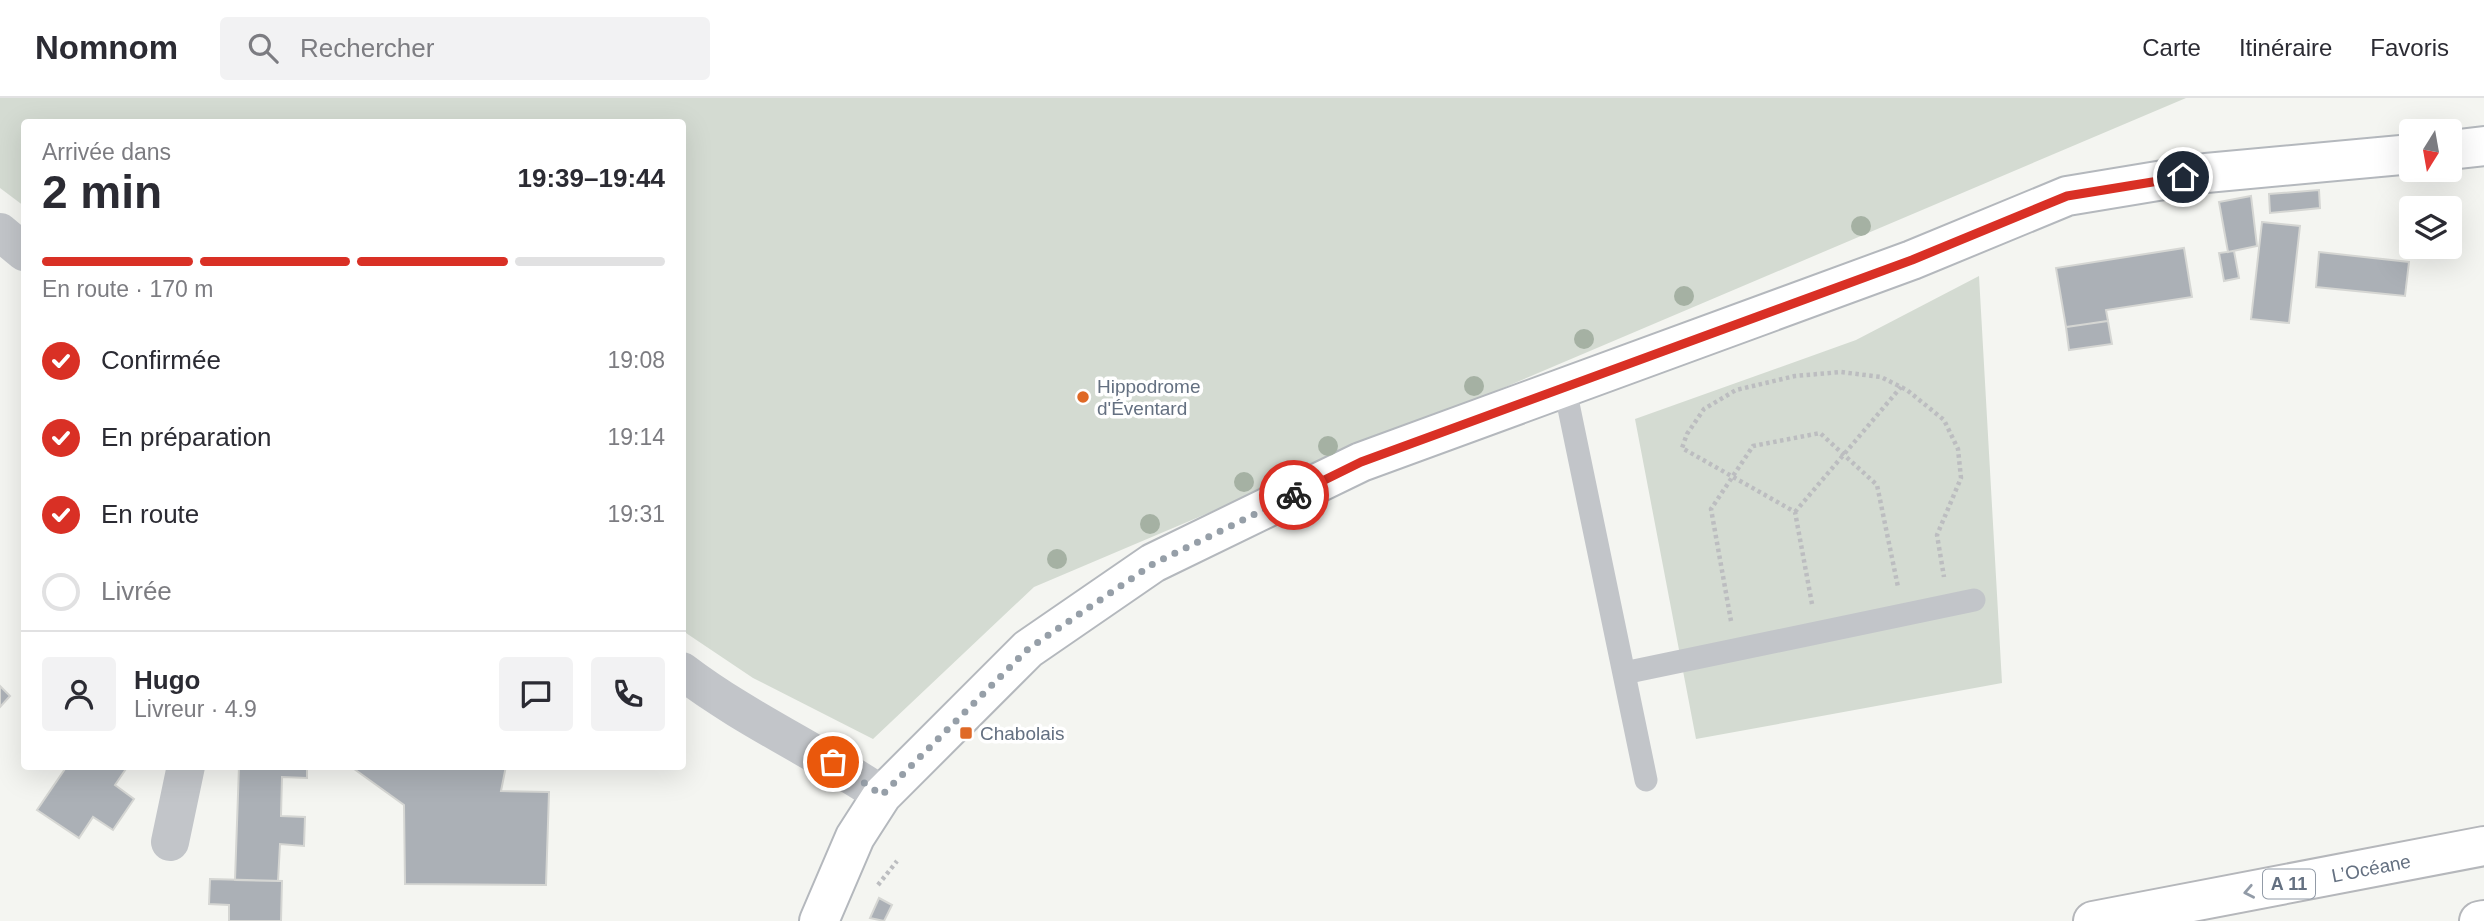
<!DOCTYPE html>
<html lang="fr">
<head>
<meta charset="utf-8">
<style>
	:root { --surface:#fff; --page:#f2f2f3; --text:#2b2b33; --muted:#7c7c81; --line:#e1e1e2; --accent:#d93025 }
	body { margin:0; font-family:Arial,sans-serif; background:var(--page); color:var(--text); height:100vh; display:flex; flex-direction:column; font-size:26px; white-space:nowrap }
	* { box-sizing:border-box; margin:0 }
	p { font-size:23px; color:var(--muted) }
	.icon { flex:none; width:38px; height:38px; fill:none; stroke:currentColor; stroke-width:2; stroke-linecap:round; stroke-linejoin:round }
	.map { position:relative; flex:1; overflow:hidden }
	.panel { position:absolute; left:21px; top:21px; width:665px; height:651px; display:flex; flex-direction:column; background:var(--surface); border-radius:7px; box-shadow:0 7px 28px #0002 }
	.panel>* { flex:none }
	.needle { width:46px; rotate:191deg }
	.fabs { position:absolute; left:2399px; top:21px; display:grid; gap:14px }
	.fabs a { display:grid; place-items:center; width:63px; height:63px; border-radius:7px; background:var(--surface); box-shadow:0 7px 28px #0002; font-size:35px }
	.pin { position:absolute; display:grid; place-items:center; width:60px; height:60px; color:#fff; margin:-30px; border:4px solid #fff; border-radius:50%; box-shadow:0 2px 7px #0007 }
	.courier { position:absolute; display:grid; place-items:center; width:70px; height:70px; margin:-35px; border:5px solid #d93025; border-radius:50%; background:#fff; color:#222; box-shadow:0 2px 9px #0007 }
	.headline em { font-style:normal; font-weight:700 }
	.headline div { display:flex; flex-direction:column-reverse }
	.headline { display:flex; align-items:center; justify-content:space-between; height:119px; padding:0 21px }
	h1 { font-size:46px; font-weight:700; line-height:52px }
	.bar { display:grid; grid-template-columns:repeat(4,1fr); gap:10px 7px; align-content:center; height:84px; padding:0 21px }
	.bar i { height:9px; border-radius:5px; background:var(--line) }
	.bar .selected { background:var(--accent) }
	.bar p { grid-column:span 4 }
	.line { display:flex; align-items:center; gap:18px; padding:0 21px; border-top:2px solid var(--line) }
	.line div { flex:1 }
	.round { display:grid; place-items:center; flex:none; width:74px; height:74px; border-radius:7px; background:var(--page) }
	ol { padding:0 21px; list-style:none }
	li { display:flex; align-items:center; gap:21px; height:77px }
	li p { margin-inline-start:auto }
	li .icon { padding:7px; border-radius:50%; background:var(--accent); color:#fff; stroke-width:4 }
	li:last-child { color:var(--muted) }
	li i { width:38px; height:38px; border:4px solid var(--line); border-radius:50% }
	header { display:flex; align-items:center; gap:42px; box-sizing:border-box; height:98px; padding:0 35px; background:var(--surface); border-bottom:2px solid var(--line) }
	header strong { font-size:33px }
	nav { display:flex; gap:38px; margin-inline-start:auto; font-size:24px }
	.search { width:490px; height:63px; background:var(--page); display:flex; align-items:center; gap:18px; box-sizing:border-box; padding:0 24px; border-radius:7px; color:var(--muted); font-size:26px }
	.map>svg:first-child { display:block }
	.green { fill:#d4dbd2 }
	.building { fill:#abb0b6; stroke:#d5d6d3; stroke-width:2 }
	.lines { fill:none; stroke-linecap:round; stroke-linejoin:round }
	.secondary-casing { stroke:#b4b8bd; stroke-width:42 }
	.highway-casing { stroke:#b5b7bb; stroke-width:42 }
	.path { stroke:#bcbdc0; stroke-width:4.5; stroke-dasharray:3.5 3.5; stroke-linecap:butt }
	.lane { stroke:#c2c5c9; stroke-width:23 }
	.street { stroke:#c2c5c9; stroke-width:38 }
	.secondary { stroke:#fff; stroke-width:38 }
	.highway { stroke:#fff; stroke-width:38 }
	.tree { fill:#a5b1a3 }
	.oneway { stroke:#929ba7 }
	.done { stroke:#969fa8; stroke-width:7; stroke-dasharray:0 12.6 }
	.route { stroke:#d93025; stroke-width:9 }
	.poi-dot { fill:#df6926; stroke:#fff; stroke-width:2.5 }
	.labels { text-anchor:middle; stroke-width:7; stroke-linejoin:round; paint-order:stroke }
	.shield { fill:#fff; stroke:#929ba7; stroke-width:2 }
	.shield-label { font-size:18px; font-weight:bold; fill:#647081 }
	.poi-label { font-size:19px; fill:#647081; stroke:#fff; text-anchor:start }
	.street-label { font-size:19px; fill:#647081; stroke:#fff }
</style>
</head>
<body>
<header>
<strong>Nomnom</strong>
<div class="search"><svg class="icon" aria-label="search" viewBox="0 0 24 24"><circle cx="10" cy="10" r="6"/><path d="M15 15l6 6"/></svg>Rechercher</div>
<nav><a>Carte</a><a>Itinéraire</a><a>Favoris</a></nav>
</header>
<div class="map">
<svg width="2484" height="823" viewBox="0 0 2484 823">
	<rect width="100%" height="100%" fill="#f4f5f1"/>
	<!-- green -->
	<path class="green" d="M0 0H2186L1034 489 873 641 753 580 683 533 682 24H24V108L0 90Z
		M1979 178 2002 585 1696 641 1635 321 1856 242Z"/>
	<!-- building -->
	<path class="building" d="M2319 92 2320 110 2270 115 2269 96Z
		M2251 98 2257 148 2228 154 2219 104Z
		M2262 124 2300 128 2289 225 2251 221Z
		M2184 150 2192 199 2106 212 2108 223 2066 229 2056 170Z
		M2234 153 2239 180 2224 183 2219 155Z
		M2319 154 2409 164 2405 198 2316 189Z
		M2108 223 2112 246 2069 252 2066 229Z
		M0 588 10 598 0 609Z
		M67 668H128L115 687 134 701 113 732 93 719 79 740 37 712Z
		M239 668H307V680L282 679 281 718 305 719 304 748 280 746 278 783 235 782Z
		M350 668H506L501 693 549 694 546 787 405 786 404 707Z
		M210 781 282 783 281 823H229V807L209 806Z
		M879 800 892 807 884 823 870 820Z"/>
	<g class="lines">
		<!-- secondary casing -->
		<g class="secondary-casing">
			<path id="secondary" d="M2450 52 2484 48
				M819 823 855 739 882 697 1028 551 1153 465 1361 364 1912 162 2067 98 2206 75 2412 56"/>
		</g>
		<!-- highway casing -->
		<g class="highway-casing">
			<path id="highway" d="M2093 823 2484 748
				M2479 823 2484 822"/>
		</g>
		<!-- path -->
		<path class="path" d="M1795 414 1901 289
			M1812 506 1795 414 1682 350 1687 336 1704 311 1736 292 1795 278 1841 274 1881 279 1907 292 1944 322 1958 351 1961 380 1937 437 1944 479
			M1731 523 1711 411 1753 348 1820 335 1877 387 1898 489
			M878 787 897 763"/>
		<!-- lane -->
		<path class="lane" d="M1565 291 1646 682
			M1624 575 1974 502"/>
		<!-- street -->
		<path class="street" d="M0 134 24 154
			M682 573C745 621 817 653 882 697
			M170 744 186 668"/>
		<!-- secondary -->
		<use href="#secondary" class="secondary"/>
		<!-- highway -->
		<use href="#highway" class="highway"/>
	</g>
	<!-- trees -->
	<g class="tree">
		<circle cx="1861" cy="128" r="10"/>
		<circle cx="1684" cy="198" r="10"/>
		<circle cx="1584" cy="241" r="10"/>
		<circle cx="1474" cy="288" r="10"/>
		<circle cx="1328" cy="348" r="10"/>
		<circle cx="1244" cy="384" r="10"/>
		<circle cx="1150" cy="426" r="10"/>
		<circle cx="1057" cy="461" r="10"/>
	</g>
	<!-- one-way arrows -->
	<defs><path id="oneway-chevron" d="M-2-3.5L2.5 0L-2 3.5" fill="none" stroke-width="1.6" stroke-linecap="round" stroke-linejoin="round" transform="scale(1.75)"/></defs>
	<use class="oneway" href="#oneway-chevron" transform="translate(2249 794) rotate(169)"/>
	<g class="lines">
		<!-- done -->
		<path class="done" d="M833 664 882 697 1028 551 1153 466 1294 397"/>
		<!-- route -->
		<path class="route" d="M1294 397 1361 364 1912 162 2067 98 2183 79"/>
	</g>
	<!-- markers -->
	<g class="poi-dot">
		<circle cx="1083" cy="299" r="7"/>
		<rect x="959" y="628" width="14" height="14" rx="3.5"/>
	</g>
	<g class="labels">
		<!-- shield labels -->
		<rect class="shield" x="2263" y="771.5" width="52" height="29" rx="5"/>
		<g class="shield-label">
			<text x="2289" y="792">A 11</text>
		</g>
		<!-- poi labels -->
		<g class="poi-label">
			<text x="1097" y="295">Hippodrome<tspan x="1097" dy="22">d'Éventard</tspan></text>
			<text x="980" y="642">Chabolais</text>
		</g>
		<!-- street labels -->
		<g class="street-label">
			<text transform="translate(2371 770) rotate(-11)" y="7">L’Océane</text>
		</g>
	</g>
</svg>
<div class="fabs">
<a><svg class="needle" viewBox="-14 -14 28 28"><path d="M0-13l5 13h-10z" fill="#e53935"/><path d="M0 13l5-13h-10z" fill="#7c7c81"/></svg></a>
<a><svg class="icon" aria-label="layers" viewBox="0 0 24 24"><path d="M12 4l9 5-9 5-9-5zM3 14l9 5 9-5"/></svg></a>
</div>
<div class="pin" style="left:833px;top:664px;background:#ea580c"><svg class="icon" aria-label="bag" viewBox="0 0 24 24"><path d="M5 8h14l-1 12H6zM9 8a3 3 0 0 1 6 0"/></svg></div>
<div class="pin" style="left:2183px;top:79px;background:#1f2937"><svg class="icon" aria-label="home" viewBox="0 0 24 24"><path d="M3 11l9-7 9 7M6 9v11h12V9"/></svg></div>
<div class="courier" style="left:1294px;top:397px"><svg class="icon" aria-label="bike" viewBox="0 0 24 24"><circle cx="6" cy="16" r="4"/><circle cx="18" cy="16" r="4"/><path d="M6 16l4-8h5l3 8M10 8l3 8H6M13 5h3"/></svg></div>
<section class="panel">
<div class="headline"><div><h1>2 min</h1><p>Arrivée dans</p></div><em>19:39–19:44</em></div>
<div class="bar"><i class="selected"></i><i class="selected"></i><i class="selected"></i><i></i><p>En route · 170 m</p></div>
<ol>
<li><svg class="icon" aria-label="check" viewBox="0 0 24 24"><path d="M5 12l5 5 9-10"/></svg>Confirmée<p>19:08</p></li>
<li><svg class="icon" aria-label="check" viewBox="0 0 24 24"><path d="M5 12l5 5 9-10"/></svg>En préparation<p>19:14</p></li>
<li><svg class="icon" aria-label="check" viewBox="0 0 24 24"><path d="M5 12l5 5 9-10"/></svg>En route<p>19:31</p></li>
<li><i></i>Livrée</li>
</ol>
<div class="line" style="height:126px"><a class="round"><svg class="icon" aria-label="person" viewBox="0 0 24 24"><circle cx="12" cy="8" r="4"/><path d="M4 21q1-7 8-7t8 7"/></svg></a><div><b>Hugo</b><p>Livreur · 4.9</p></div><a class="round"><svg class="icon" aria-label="chat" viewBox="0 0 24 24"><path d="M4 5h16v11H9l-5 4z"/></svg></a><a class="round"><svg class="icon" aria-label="phone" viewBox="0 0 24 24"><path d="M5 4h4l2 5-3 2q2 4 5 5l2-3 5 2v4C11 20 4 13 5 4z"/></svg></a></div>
</section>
</div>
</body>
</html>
